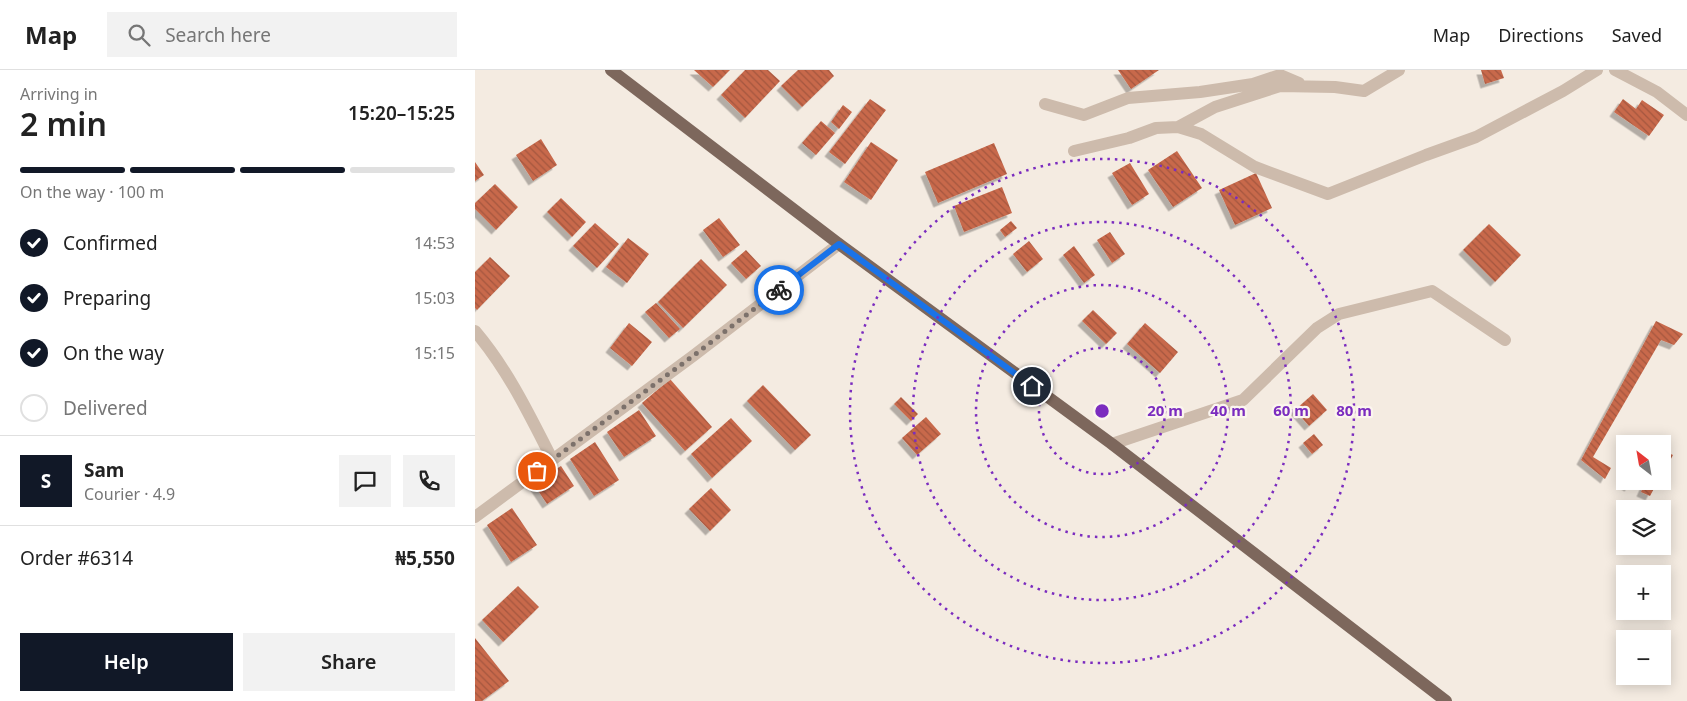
<!DOCTYPE html>
<html lang="en">
<head>
<meta charset="utf-8">
<style>
	:root { --surface:#fff; --page:#f2f2f2; --text:#222; --muted:#767676; --line:#e0e0e0; --accent:#111827 }
	body { margin:0; font-family:"Noto Sans",sans-serif; background:var(--page); color:var(--text); height:100vh; display:flex; flex-direction:column; font-size:19px; white-space:nowrap }
	* { box-sizing:border-box; margin:0 }
	p { font-size:16px; color:var(--muted) }
	.icon { flex:none; width:28px; height:28px; fill:none; stroke:currentColor; stroke-width:2; stroke-linecap:round; stroke-linejoin:round }
	.map { position:relative; flex:1; overflow:hidden }
	.details { display:flex; flex-direction:column; background:var(--surface); width:475px }
	.details>* { flex:none }
	.needle { width:32px; rotate:329deg }
	.controls { position:absolute; left:1141px; top:365px; display:grid; gap:10px }
	.controls a { display:grid; place-items:center; width:55px; height:55px; border-radius:0px; background:var(--surface); box-shadow:0 2px 12px #0003; font-size:25px }
	.pin { position:absolute; display:grid; place-items:center; width:42px; height:42px; color:#fff; margin:-21px; border:2px solid #fff; border-radius:50%; box-shadow:0 1px 5px #0007 }
	.courier { position:absolute; display:grid; place-items:center; width:50px; height:50px; margin:-25px; border:4px solid #1a73e8; border-radius:50%; background:#fff; color:#222; box-shadow:0 1px 6px #0007 }
	.summary em { font-style:normal; font-weight:600 }
	.summary div { display:flex; flex-direction:column-reverse }
	.summary { display:flex; align-items:center; justify-content:space-between; height:85px; padding:0 20px }
	h1 { font-size:32px; font-weight:600; line-height:38px }
	.bar { display:grid; grid-template-columns:repeat(4,1fr); gap:8px 5px; align-content:center; height:60px; padding:0 20px }
	.bar i { height:6px; border-radius:4px; background:var(--line) }
	.bar .active { background:var(--accent) }
	.bar p { grid-column:span 4 }
	.line { display:flex; align-items:center; gap:12px; padding:0 20px; border-top:1px solid var(--line) }
	.line div { flex:1 }
	.round { display:grid; place-items:center; flex:none; width:52px; height:52px; border-radius:0px; background:var(--page) }
	ol { padding:0 20px; list-style:none }
	li { display:flex; align-items:center; gap:15px; height:55px }
	li p { margin-inline-start:auto }
	li .icon { padding:5px; border-radius:50%; background:var(--accent); color:#fff; stroke-width:4 }
	li:last-child { color:var(--muted) }
	li i { width:28px; height:28px; border:2px solid var(--line); border-radius:50% }
	.action { display:flex; gap:10px; margin-top:auto; padding:10px 20px }
	.action a { flex:1; height:58px; border-radius:0px; background:var(--accent); color:#fff; font-size:20px; font-weight:600; line-height:58px; text-align:center }
	.action a+a { background:var(--page); color:var(--text) }
	header { display:flex; align-items:center; gap:30px; box-sizing:border-box; height:70px; padding:0 25px; background:var(--surface); border-bottom:1px solid var(--line) }
	header strong { font-size:24px }
	nav { display:flex; gap:28px; margin-inline-start:auto; font-size:18px }
	.search { width:350px; height:45px; background:var(--page); display:flex; align-items:center; gap:12px; box-sizing:border-box; padding:0 18px; border-radius:0px; color:var(--muted); font-size:19px }
	main { display:flex; flex:1; min-height:0 }
	.map>svg:first-child { display:block }
	.building { fill:url(#building-back-hatch); filter:url(#shadow) }
	.lines { fill:none; stroke-linecap:round; stroke-linejoin:round }
	.minor { stroke:#cdbbac; stroke-width:12 }
	.major { stroke:#7d675c; stroke-width:12 }
	.done { stroke:#7c716b; stroke-width:5; stroke-dasharray:0 9 }
	.route { stroke:#1a73e8; stroke-width:6 }
	.ring { fill:none; stroke:#7b2cbf; stroke-width:2.5; stroke-dasharray:2.5 5 }
	.centre { fill:#7b2cbf; stroke:#fbf5ee; stroke-width:2.5 }
	.ring-label { font-size:15px; text-anchor:middle; font-weight:bold; fill:#7b2cbf; stroke:#fbf5ee; stroke-width:4.5; stroke-linejoin:round; paint-order:stroke }
</style>
</head>
<body>
<header>
<strong>Map</strong>
<div class="search"><svg class="icon" aria-label="search" viewBox="0 0 24 24"><circle cx="10" cy="10" r="6"/><path d="M15 15l6 6"/></svg>Search here</div>
<nav><a>Map</a><a>Directions</a><a>Saved</a></nav>
</header>
<main>
<section class="details">
<div class="summary"><div><h1>2 min</h1><p>Arriving in</p></div><em>15:20–15:25</em></div>
<div class="bar"><i class="active"></i><i class="active"></i><i class="active"></i><i></i><p>On the way · 100 m</p></div>
<ol>
<li><svg class="icon" aria-label="check" viewBox="0 0 24 24"><path d="M5 12l5 5 9-10"/></svg>Confirmed<p>14:53</p></li>
<li><svg class="icon" aria-label="check" viewBox="0 0 24 24"><path d="M5 12l5 5 9-10"/></svg>Preparing<p>15:03</p></li>
<li><svg class="icon" aria-label="check" viewBox="0 0 24 24"><path d="M5 12l5 5 9-10"/></svg>On the way<p>15:15</p></li>
<li><i></i>Delivered</li>
</ol>
<div class="line" style="height:90px"><b class="round" style="background:var(--accent);color:#fff">S</b><div><b>Sam</b><p>Courier · 4.9</p></div><a class="round"><svg class="icon" aria-label="chat" viewBox="0 0 24 24"><path d="M4 5h16v11H9l-5 4z"/></svg></a><a class="round"><svg class="icon" aria-label="phone" viewBox="0 0 24 24"><path d="M5 4h4l2 5-3 2q2 4 5 5l2-3 5 2v4C11 20 4 13 5 4z"/></svg></a></div>
<div class="line" style="height:65px"><div>Order #6314</div><b>₦5,550</b></div>
<div class="action"><a>Help</a><a>Share</a></div>
</section>
<div class="map">
<svg width="1212" height="631" viewBox="0 0 1212 631">
	<defs>
		<pattern id="building-back-hatch" width="6" height="6" patternUnits="userSpaceOnUse" patternTransform="scale(1.25)"><rect width="6" height="6" fill="#c8694b"/><path d="M-1 5l2 2M0 0l6 6M5-1l2 2" fill="none" stroke="#a4573f"/></pattern>
		<filter id="shadow"><feDropShadow dx="-4.5" dy="4.5" stdDeviation="0" flood-color="#0004"/></filter>
	</defs>
	<rect width="100%" height="100%" fill="#f4ebe1"/>
	<!-- building -->
	<path class="building" d="M219 0H255L238 17Z
		M270 0H293L305 11 270 48 246 25Z
		M323 0H354L359 6 327 37 306 16Z
		M643 0H684L656 19Z
		M1006 0H1026L1029 8 1010 14Z
		M395 29 411 40 370 94 354 82Z
		M1148 29 1161 39 1167 30 1189 45 1174 66 1139 42Z
		M368 35 377 42 364 59 356 52Z
		M346 51 360 63 341 85 327 73Z
		M66 69 82 95 58 111 41 85Z
		M396 72 423 90 396 130 369 112Z
		M519 73 532 104 463 133 450 102Z
		M702 81 727 118 698 137 673 100Z
		M0 92 9 105 0 111Z
		M655 93 674 124 657 135 637 103Z
		M781 103 797 138 760 155 744 120Z
		M20 114 43 137 21 160 0 139V133Z
		M527 117 537 143 489 162 479 136Z
		M86 128 111 152 97 167 72 142Z
		M244 148 265 175 248 187 228 160Z
		M536 151 542 158 530 167 525 160Z
		M120 153 144 174 122 198 98 176Z
		M1014 154 1046 185 1020 212 988 180Z
		M635 162 650 184 637 193 622 170Z
		M153 168 174 184 152 213 131 197Z
		M554 171 568 189 552 202 538 184Z
		M599 176 620 205 609 213 588 185Z
		M271 180 286 196 271 209 256 193Z
		M15 187 35 206 2 240 0 238V202Z
		M226 189 252 215 208 258 183 232Z
		M181 233 205 259 194 268 170 242Z
		M618 240 642 263 631 274 607 251Z
		M1181 251 1208 264 1199 275 1186 270 1118 387 1136 398 1130 409 1106 390Z
		M154 253 177 272 157 296 135 278Z
		M670 253 703 282 685 303 652 274Z
		M195 309 237 357 210 381 167 333Z
		M288 315 336 365 320 380 272 331Z
		M838 324 852 340 834 356 820 340Z
		M426 327 443 344 436 351 419 334Z
		M164 340 181 366 149 387 132 362Z
		M451 347 466 364 442 385 427 368Z
		M256 348 277 371 237 408 216 384Z
		M839 364 848 375 837 384 828 373Z
		M120 372 144 410 119 426 95 389Z
		M1189 381 1198 385 1188 404V382Z
		M86 396 99 416 72 434 58 413Z
		M1150 405V411H1158L1154 417 1146 412Z
		M1171 411H1183L1175 426 1166 422Z
		M236 418 256 440 235 461 214 439Z
		M37 438 62 475 36 492 12 455Z
		M43 516 64 537 28 572 7 550Z
		M0 568 34 611 7 631H0Z"/>
	<g class="lines">
		<!-- minor -->
		<path class="minor" d="M1140 0 1182 22 1212 45
			M570 34 609 45 653 28 725 22 778 14 805 5 824 13
			M703 57 726 64 780 97 853 124 951 85 1001 67 1088 21 1122 0
			M599 81 654 68 681 58 703 57 740 37 805 16 860 17 889 21 924 0
			M0 261C33 300 54 344 77 389
			M637 374 768 330 842 258 864 244 957 221 1030 270
			M0 447 218 286 364 174"/>
		<!-- major -->
		<path class="major" d="M136 0 364 174 637 374 971 631"/>
	</g>
	<g class="lines">
		<!-- done -->
		<path class="done" d="M62 401 218 286 304 220"/>
		<!-- route -->
		<path class="route" d="M304 220 364 174 557 316"/>
	</g>
	<!-- distance rings -->
	<g class="ring">
		<circle cx="627" cy="341" r="63"/>
		<circle cx="627" cy="341" r="126"/>
		<circle cx="627" cy="341" r="189"/>
		<circle cx="627" cy="341" r="252"/>
	</g>
	<circle cx="627" cy="341" r="8" class="centre"/>
	<g class="ring-label">
		<text x="690" y="346">20 m</text>
		<text x="753" y="346">40 m</text>
		<text x="816" y="346">60 m</text>
		<text x="879" y="346">80 m</text>
	</g>
</svg>
<div class="controls">
<a><svg class="needle" viewBox="-14 -14 28 28"><path d="M0-13l5 13h-10z" fill="#e53935"/><path d="M0 13l5-13h-10z" fill="#767676"/></svg></a>
<a><svg class="icon" aria-label="layers" viewBox="0 0 24 24"><path d="M12 4l9 5-9 5-9-5zM3 14l9 5 9-5"/></svg></a>
<a>+</a>
<a>−</a>
</div>
<div class="pin" style="left:62px;top:401px;background:#ea580c"><svg class="icon" aria-label="bag" viewBox="0 0 24 24"><path d="M5 8h14l-1 12H6zM9 8a3 3 0 0 1 6 0"/></svg></div>
<div class="pin" style="left:557px;top:316px;background:#1f2937"><svg class="icon" aria-label="home" viewBox="0 0 24 24"><path d="M3 11l9-7 9 7M6 9v11h12V9"/></svg></div>
<div class="courier" style="left:304px;top:220px"><svg class="icon" aria-label="bike" viewBox="0 0 24 24"><circle cx="6" cy="16" r="4"/><circle cx="18" cy="16" r="4"/><path d="M6 16l4-8h5l3 8M10 8l3 8H6M13 5h3"/></svg></div>
</div>
</main>
</body>
</html>
